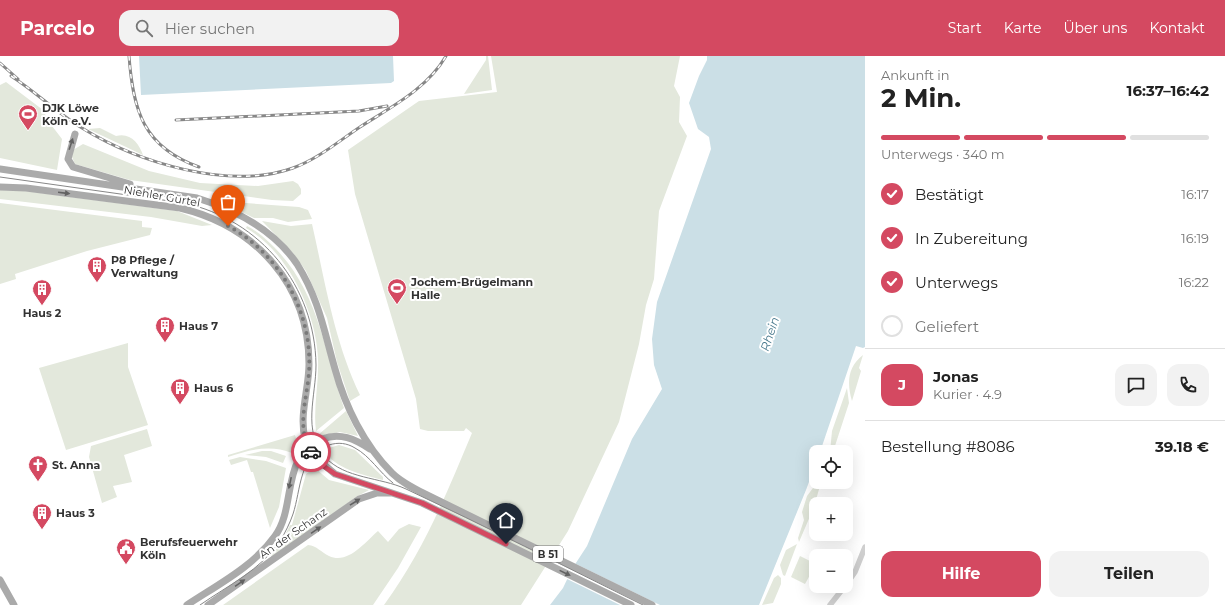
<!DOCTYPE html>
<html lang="de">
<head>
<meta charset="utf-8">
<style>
	:root { --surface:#fff; --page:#f2f2f2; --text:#222; --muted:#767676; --line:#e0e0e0; --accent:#d44961 }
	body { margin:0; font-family:Montserrat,sans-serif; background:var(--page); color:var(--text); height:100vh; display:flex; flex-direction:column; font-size:15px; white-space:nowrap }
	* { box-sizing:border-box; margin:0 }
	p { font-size:13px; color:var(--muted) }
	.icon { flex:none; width:22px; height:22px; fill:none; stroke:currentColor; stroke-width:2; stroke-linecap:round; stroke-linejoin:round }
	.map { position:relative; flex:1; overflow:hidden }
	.panel { display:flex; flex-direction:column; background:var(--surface); width:360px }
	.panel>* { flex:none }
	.tools { position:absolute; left:809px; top:389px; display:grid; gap:8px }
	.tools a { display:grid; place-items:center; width:44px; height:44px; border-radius:8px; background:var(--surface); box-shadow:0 4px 16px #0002; font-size:20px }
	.pin { position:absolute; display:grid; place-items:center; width:34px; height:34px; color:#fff; margin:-41px -17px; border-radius:50% 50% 50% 0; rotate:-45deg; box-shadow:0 0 4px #0007 }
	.pin .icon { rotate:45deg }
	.courier { position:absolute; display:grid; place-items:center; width:40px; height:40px; margin:-20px; border:3px solid #d44961; border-radius:50%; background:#fff; color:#222; box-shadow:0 1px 5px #0007 }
	.overview em { font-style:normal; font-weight:700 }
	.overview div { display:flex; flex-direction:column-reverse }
	.overview { display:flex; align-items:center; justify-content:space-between; height:68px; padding:0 16px }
	h1 { font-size:26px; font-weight:700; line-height:30px }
	.bar { display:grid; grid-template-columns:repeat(4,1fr); gap:6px 4px; align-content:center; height:48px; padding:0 16px }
	.bar i { height:5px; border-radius:3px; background:var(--line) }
	.bar .selected { background:var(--accent) }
	.bar p { grid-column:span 4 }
	.line { display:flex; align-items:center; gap:10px; padding:0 16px; border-top:1px solid var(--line) }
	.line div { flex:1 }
	.round { display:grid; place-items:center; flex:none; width:42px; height:42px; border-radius:12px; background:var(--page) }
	ol { padding:0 16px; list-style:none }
	li { display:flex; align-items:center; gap:12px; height:44px }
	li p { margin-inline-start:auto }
	li .icon { padding:4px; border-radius:50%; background:var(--accent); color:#fff; stroke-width:4 }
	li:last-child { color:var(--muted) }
	li i { width:22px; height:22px; border:2px solid var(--line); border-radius:50% }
	.primary-button { display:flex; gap:8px; margin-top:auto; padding:8px 16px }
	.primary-button a { flex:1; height:46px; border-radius:12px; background:var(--accent); color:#fff; font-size:16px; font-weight:700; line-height:46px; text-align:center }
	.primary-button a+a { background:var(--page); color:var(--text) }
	header { display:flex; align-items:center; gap:24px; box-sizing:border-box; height:56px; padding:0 20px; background:var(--accent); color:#fff }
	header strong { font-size:19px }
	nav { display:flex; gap:22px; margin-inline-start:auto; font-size:14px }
	.search { width:280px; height:36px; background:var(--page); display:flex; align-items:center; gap:10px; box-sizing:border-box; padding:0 14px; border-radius:12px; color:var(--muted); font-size:15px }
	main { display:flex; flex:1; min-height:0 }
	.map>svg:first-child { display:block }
	.green { fill:#e3e8dc }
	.water { fill:#cbdfe6 }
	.pier { fill:#fff }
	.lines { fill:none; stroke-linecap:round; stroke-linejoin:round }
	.minor { stroke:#cfcfcf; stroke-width:5.5 }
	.major { stroke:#aaa; stroke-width:7 }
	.tram { stroke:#878787; stroke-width:1 }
	.rail-casing { stroke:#878787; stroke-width:3 }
	.rail { stroke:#fff; stroke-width:1.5; stroke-dasharray:4.5; stroke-linecap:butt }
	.major-bridge { stroke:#aaa; stroke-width:7 }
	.oneway { fill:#626262 }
	.done { stroke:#7a7a7a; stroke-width:4; stroke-dasharray:0 7.2 }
	.route { stroke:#d44961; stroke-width:5 }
	.labels { text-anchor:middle; stroke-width:4; stroke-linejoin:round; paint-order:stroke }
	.shield { fill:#fff; stroke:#707070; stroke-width:1 }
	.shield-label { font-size:10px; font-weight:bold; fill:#323232 }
	.poi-label { font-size:11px; font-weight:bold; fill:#323232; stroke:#fff; text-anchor:start }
	.street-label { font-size:11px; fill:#323232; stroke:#fff }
	.water-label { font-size:12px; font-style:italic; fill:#47788c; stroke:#fff }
</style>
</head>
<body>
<header>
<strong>Parcelo</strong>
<div class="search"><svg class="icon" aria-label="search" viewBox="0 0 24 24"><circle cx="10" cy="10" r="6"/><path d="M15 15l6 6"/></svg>Hier suchen</div>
<nav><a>Start</a><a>Karte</a><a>Über uns</a><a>Kontakt</a></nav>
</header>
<main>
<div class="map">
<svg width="865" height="549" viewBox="0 0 865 549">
	<rect width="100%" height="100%" fill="#fff"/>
	<!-- green -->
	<path class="green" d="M486 0H488L492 34 464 38 486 4Z
		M491 0H680L674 30 680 41 679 66 687 80 659 155 654 223 646 249 639 288 619 366 568 475 521 549H384C424 494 446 439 472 377L466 372 464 375H428L420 373 416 343 355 138 348 94 419 45 497 36Z
		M6 26 43 54 49 66 62 83 57 114 0 102V29Z
		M100 72 116 80C130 76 139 87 143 99L88 73Z
		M83 88 149 115 200 127 258 130 293 125 298 128 301 133V138L293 145 272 144 130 124 75 108 72 101 73 94Z
		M0 134 25 135 177 155 212 169 202 170 151 161 0 143Z
		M219 145 299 151 308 154 312 163 288 166 273 162H254Z
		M0 147 142 165V171L152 172 150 179 87 195 15 218 16 223 0 228Z
		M262 165 291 170 312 168C325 225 334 285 360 339L350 345 337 306 327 262 306 215 293 197Z
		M247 170C257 175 266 183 274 191 319 236 324 295 344 352L316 375C313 352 319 327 318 304 317 258 288 195 246 172Z
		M128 287V311L148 369 66 394 39 312Z
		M863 299 859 312 861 315 852 345C847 328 847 311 863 299Z
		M847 332 849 347 833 396H830L832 375Z
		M346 355 358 380 340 376 319 380 318 379Z
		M147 373 152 390 124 399 132 426 113 430 117 441 102 447 89 401 91 390Z
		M295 379 298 389 292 397C270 388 249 394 228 401V399Z
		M339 389 355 394 383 421V424C360 418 337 413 322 394Z
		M262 395H271L286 400 283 407 266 401 245 399Z
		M240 401 266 405 286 412 279 451 270 472 253 416H251L247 404 231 409 229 404Z
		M315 412 329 424 369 434 356 441 272 502 271 500 282 485 290 469H292L306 418Z
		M814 426H821L814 451 799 486 798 482 804 464 802 456 807 440 813 432Z
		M409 468 421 471 398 512 373 549H223L308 489C317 490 321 496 329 500 348 509 365 486 378 475L388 486 399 473Z
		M797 488 785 520 783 519 780 509 786 494Z
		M800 500 816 508 805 528 791 521Z
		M778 519 781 522V528L773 547 762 549 774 522Z"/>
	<!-- water -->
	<path class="water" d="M139 0H393L394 25 391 27 141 39Z
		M707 0H865V291L863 292 856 290 820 396H816V407L806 434 759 549H550L563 532 572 513 587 490 632 383 662 333 654 309 652 283 657 246 711 93 709 81 698 73 689 47 699 20 707 4Z"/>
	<!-- pier -->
	<path class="pier" d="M574 507 660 549H620L565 522Z"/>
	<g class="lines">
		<!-- minor -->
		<path class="minor" d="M846 529 855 516 865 491
			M830 549 845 530"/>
		<!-- major -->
		<path class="major" d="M75 78 68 103 73 111 130 128
			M0 113 197 142C236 154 274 174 297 208 319 243 324 275 335 313 345 350 364 389 392 417 401 426 413 432 425 438L652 549
			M0 131 26 132 180 152C255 170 309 228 309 308 309 333 299 358 305 383
			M316 402 335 418 422 447 631 549
			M0 524 14 549
			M187 549C217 529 253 511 275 480 297 450 280 400 322 383 340 376 355 383 370 393
			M208 549 359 443 377 437H390"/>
		<!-- tram -->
		<path class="tram" d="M0 121 184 147C261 164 315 230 316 309 316 340 302 375 325 401 345 423 380 421 406 433 485 470 564 510 643 549
			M200 549C227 530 261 514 280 485 285 477 290 467 293 458 301 434 299 398 329 389 338 386 347 387 355 392 370 400 379 416 393 427"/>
		<!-- rail casing -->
		<g class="rail-casing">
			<path id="rail" d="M129 0C133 54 143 91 199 111
				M0 7 18 23
				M11 20C36 36 57 57 82 72 137 106 229 135 293 112 318 103 339 85 360 71 391 51 427 33 446 0
				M176 64 359 55 387 50"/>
		</g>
		<!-- rail -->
		<use href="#rail" class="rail"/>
		<!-- major-bridge -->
		<path class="major-bridge" d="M305 383 316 402"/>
	</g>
	<!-- one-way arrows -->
	<defs><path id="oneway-solid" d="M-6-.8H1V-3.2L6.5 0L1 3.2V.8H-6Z"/></defs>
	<g class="oneway">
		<use href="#oneway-solid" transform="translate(71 88) rotate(-72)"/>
		<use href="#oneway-solid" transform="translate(64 137) rotate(7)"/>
		<use href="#oneway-solid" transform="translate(290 427) rotate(102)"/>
		<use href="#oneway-solid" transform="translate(355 446) rotate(-32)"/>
		<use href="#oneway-solid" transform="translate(316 474) rotate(-34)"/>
		<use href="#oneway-solid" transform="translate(565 517) rotate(26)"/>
		<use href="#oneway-solid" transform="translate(240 527) rotate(-34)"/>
	</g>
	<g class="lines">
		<!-- done -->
		<path class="done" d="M228 170C280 198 313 257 309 316 307 344 296 371 311 396"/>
		<!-- route -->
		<path class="route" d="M311 396 322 409 335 418 422 447 506 488"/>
	</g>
	<!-- icons -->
	<defs>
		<g id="stadium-pin" transform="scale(1)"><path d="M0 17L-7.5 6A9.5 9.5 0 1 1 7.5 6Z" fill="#d44961" stroke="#fff"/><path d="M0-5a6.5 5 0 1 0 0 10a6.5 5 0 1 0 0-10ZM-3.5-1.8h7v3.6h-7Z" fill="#fff"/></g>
		<g id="building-pin" transform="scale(1)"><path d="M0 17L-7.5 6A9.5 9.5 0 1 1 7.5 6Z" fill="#d44961" stroke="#fff"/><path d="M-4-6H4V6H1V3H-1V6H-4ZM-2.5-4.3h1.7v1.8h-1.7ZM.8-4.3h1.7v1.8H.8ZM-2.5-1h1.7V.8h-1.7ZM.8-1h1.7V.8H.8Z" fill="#fff"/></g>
		<g id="church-pin" transform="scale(1)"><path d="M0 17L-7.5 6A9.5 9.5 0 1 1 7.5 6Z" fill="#d44961" stroke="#fff"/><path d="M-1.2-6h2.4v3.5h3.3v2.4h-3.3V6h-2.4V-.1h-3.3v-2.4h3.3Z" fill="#fff"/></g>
		<g id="civic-pin" transform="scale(1)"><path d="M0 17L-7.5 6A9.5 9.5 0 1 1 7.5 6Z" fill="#d44961" stroke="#fff"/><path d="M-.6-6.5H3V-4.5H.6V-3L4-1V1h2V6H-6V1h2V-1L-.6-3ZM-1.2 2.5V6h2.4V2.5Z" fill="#fff"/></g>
	</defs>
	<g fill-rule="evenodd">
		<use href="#stadium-pin" x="28" y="58"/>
		<use href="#building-pin" x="97" y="210"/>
		<use href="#stadium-pin" x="397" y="232"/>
		<use href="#building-pin" x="42" y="233"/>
		<use href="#building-pin" x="165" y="270"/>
		<use href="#building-pin" x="180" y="332"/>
		<use href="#church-pin" x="38" y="409"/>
		<use href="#building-pin" x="42" y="457"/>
		<use href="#civic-pin" x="126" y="492"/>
	</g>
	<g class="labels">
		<!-- shield labels -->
		<rect class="shield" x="533" y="490" width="30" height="16" rx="3"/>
		<g class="shield-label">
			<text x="548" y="502">B 51</text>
		</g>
		<!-- poi labels -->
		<g class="poi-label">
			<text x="42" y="56">DJK Löwe<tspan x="42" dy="13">Köln e.V.</tspan></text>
			<text x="111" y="208">P8 Pflege /<tspan x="111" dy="13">Verwaltung</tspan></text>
			<text x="411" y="230">Jochem-Brügelmann<tspan x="411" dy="13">Halle</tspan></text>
			<text x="42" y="261" text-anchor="middle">Haus 2</text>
			<text x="179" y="274">Haus 7</text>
			<text x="194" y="336">Haus 6</text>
			<text x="52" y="413">St. Anna</text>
			<text x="56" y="461">Haus 3</text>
			<text x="140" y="490">Berufsfeuerwehr<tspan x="140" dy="13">Köln</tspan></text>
		</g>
		<!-- street labels -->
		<g class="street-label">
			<text transform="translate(162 140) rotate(10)" y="4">Niehler Gürtel</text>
			<text transform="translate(293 477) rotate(-35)" y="4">An der Schanz</text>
		</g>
		<!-- water labels -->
		<g class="water-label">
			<text transform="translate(770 278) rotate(-72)" y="4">Rhein</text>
		</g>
	</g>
</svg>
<div class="tools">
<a><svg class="icon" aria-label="locate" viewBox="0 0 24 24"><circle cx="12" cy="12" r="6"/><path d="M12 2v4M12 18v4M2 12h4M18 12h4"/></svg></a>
<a>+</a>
<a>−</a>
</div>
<div class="pin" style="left:228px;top:170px;background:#ea580c"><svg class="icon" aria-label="bag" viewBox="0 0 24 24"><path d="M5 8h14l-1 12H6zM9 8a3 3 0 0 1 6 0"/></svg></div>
<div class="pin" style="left:506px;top:488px;background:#1f2937"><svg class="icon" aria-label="home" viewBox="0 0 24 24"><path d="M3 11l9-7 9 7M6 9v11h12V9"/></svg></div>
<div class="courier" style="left:311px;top:396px"><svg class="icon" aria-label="car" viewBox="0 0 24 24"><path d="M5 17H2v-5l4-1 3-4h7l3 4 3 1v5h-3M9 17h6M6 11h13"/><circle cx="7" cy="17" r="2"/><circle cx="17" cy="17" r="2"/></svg></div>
</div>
<section class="panel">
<div class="overview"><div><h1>2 Min.</h1><p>Ankunft in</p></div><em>16:37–16:42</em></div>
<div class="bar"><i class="selected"></i><i class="selected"></i><i class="selected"></i><i></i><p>Unterwegs · 340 m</p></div>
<ol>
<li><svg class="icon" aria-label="check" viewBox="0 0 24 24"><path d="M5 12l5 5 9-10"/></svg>Bestätigt<p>16:17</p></li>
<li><svg class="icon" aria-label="check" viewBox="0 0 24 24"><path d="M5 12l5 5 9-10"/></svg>In Zubereitung<p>16:19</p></li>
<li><svg class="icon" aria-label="check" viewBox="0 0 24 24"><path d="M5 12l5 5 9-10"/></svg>Unterwegs<p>16:22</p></li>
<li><i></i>Geliefert</li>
</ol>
<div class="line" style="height:72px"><b class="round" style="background:var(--accent);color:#fff">J</b><div><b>Jonas</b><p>Kurier · 4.9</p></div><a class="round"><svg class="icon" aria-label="chat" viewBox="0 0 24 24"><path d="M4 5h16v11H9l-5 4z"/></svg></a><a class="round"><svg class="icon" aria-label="phone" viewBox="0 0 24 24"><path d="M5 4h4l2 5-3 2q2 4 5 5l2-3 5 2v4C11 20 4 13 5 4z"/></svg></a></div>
<div class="line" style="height:52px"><div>Bestellung #8086</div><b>39.18 €</b></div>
<div class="primary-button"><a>Hilfe</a><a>Teilen</a></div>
</section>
</main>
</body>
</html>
